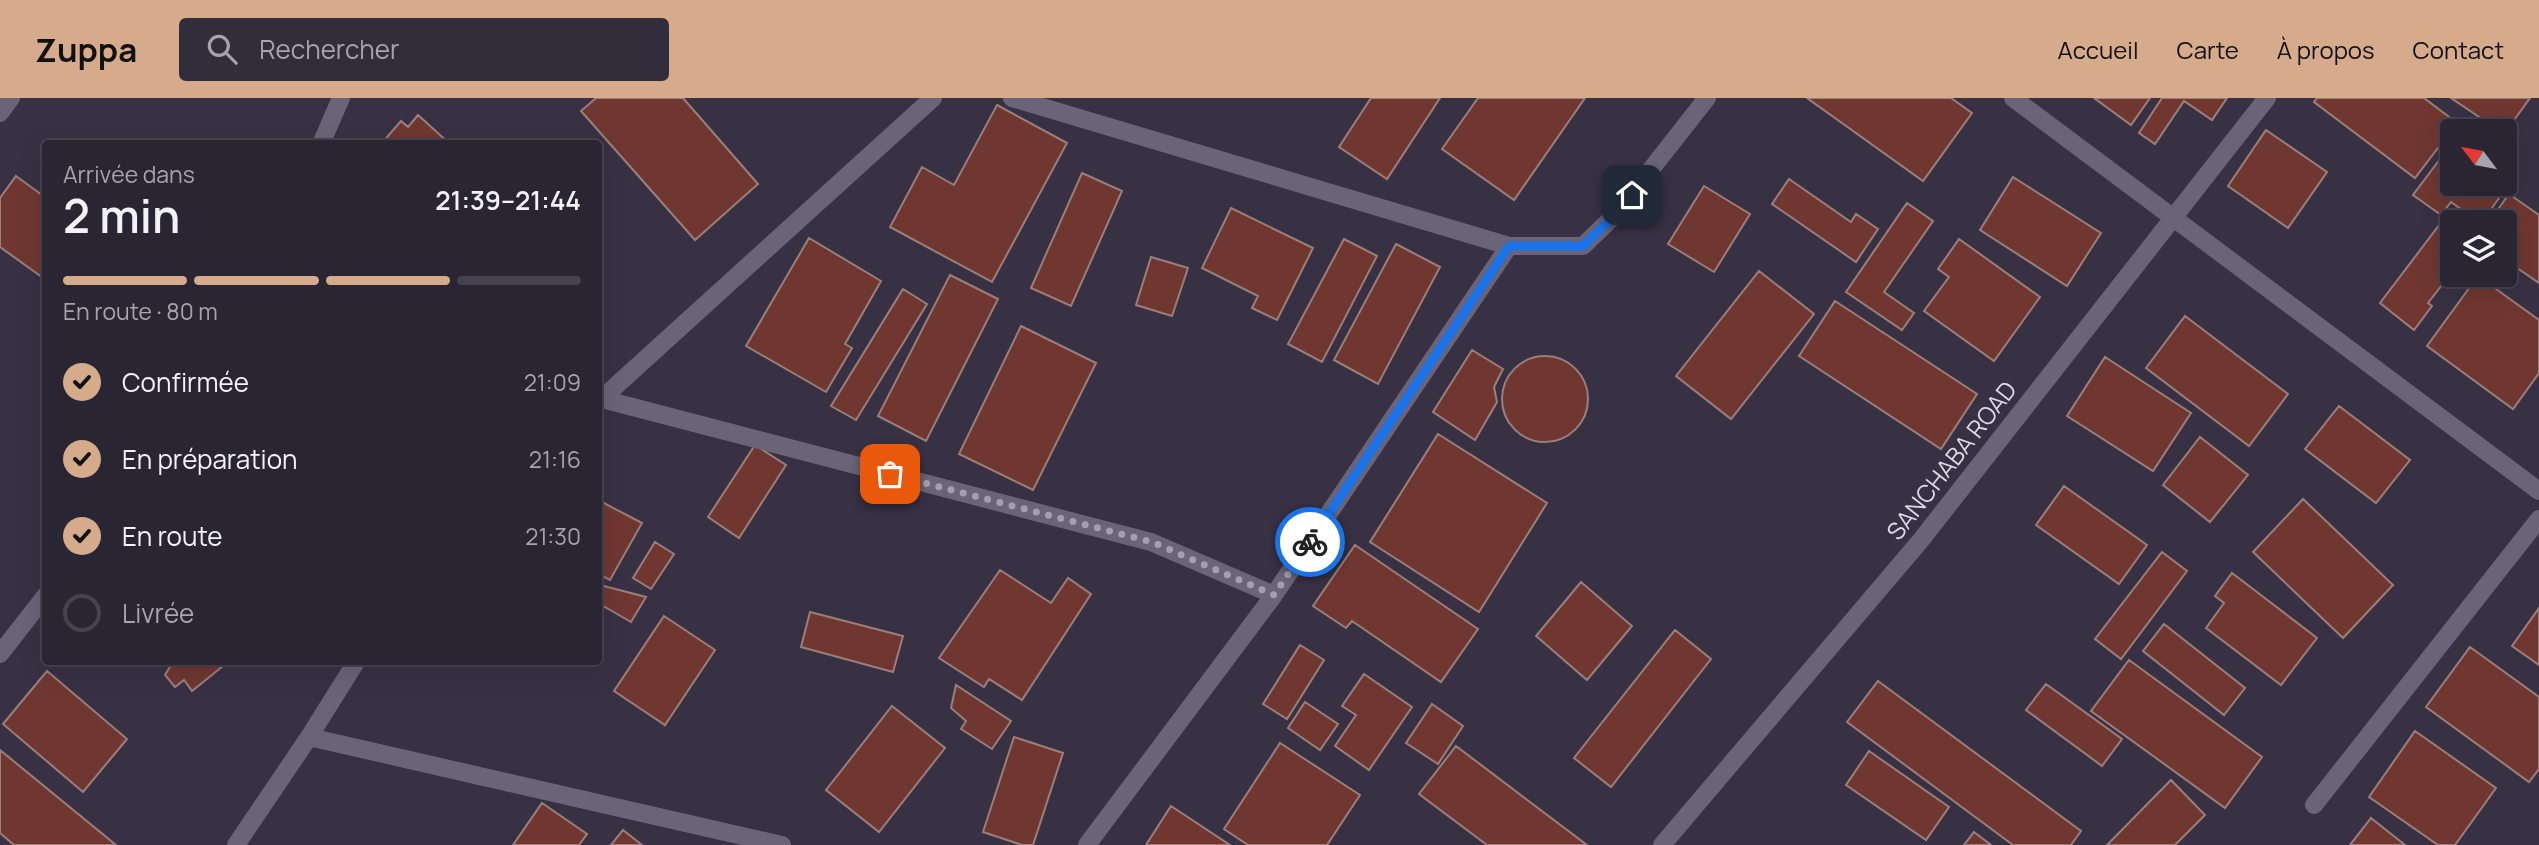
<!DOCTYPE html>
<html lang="fr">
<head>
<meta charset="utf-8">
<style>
	:root { --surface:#2a2533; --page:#322d3b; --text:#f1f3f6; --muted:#a5a5ac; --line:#46424e; --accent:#d6ab8b }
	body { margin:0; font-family:Manrope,sans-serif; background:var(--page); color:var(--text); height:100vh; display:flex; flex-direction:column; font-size:26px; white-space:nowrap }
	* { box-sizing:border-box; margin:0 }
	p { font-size:23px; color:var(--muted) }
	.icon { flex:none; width:38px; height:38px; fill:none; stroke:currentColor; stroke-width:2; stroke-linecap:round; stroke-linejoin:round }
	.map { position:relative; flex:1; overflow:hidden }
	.drawer { position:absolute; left:42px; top:42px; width:560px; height:525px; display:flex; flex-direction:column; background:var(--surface); border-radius:7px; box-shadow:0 7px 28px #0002,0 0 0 2px var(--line) }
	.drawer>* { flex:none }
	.needle { width:46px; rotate:302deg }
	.buttons { position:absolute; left:2440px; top:21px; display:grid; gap:14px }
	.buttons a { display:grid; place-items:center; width:77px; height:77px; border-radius:7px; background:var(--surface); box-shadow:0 7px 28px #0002,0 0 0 2px var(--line); font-size:35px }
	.pin { position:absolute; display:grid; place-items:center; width:60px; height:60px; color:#fff; margin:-30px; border-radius:14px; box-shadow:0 4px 10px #0006 }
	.courier { position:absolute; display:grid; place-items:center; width:70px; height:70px; margin:-35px; border:5px solid #1a73e8; border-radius:50%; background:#fff; color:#222; box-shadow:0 2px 9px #0007 }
	.summary em { font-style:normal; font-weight:600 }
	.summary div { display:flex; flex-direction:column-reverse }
	.summary { display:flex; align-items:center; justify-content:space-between; height:119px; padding:0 21px }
	h1 { font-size:46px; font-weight:600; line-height:52px }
	.bar { display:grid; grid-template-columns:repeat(4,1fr); gap:10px 7px; align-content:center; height:84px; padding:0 21px }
	.bar i { height:9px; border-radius:5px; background:var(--line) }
	.bar .active { background:var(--accent) }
	.bar p { grid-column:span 4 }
	ol { padding:0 21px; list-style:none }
	li { display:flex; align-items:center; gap:21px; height:77px }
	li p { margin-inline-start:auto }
	li .icon { padding:7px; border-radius:50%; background:var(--accent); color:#111; stroke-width:4 }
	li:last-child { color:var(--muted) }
	li i { width:38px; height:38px; border:4px solid var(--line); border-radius:50% }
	header { display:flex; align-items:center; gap:42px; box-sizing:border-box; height:98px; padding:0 35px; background:var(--accent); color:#111 }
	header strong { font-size:33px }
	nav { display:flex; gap:38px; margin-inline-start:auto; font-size:24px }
	.search { width:490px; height:63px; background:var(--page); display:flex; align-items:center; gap:18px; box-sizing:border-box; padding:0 24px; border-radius:7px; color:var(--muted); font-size:26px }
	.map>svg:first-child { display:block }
	.building { fill:#703731; stroke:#9a7f7b; stroke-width:2 }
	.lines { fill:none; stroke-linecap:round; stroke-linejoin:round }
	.street { stroke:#6b6378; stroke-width:18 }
	.secondary { stroke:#6b6378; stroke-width:18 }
	.done { stroke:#a49fad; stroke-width:7; stroke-dasharray:0 12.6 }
	.route { stroke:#1a73e8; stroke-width:9 }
	.labels { text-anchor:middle; stroke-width:5; stroke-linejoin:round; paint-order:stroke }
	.street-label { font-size:24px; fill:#dedae6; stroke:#383144 }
</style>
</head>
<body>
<header>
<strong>Zuppa</strong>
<div class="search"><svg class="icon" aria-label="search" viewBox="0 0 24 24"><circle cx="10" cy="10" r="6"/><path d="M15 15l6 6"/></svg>Rechercher</div>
<nav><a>Accueil</a><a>Carte</a><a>À propos</a><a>Contact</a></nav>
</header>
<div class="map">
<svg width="2539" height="747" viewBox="0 0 2539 747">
	<rect width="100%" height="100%" fill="#383144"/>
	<!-- building -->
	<path class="building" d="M596 0H683L758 86 695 142 581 13Z
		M1371 0H1440L1387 81 1339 49Z
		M1478 0H1585L1514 102 1442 51Z
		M1807 0H1951L1972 15 1923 83Z
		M2094 0H2150L2131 27Z
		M2162 0H2227L2212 22 2184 3 2155 46 2139 35Z
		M2317 0H2424L2457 25 2415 80 2314 4Z
		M2451 0H2530L2504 36V33H2500Z
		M997 7 1067 45 992 184 890 129 922 69 954 87Z
		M418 17 450 46H381L401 23 408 29Z
		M2266 32 2327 74 2288 130 2228 88Z
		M2452 45V86H2504V82L2509 86 2482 124H2478L2451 104 2441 117 2413 97Z
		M1082 75 1122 93 1071 208 1031 190Z
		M16 78 46 100V182L0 149V100Z
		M2013 79 2101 135 2067 188 1980 132Z
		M1789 81 1851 124 1856 116 1878 131 1856 164 1772 106Z
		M1704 88 1750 116 1714 174 1668 146Z
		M2509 96 2539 117V185L2504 161V124H2489Z
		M1907 105 1933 123 1884 194 1914 215 1902 232 1846 194Z
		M1231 110 1313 150 1277 222 1252 210 1258 198 1202 170Z
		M2443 122 2452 129V174L2428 205 2432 208 2414 232 2380 205Z
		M809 140 881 183 845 246 852 250 826 294 746 248Z
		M1344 141 1377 158 1322 264 1288 246Z
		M1959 141 2040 199 1994 263 1924 213 1949 179 1938 171Z
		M1396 146 1440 169 1378 286 1334 262Z
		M1151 159 1188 170 1172 218 1136 207Z
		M1759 173 1814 216 1731 321 1676 278Z
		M950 177 998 201 926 343 878 318Z
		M2478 178 2539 222V275L2513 311 2427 248Z
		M903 191 927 206 856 322 831 308Z
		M1835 203 1977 296 1941 351 1799 258Z
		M2185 218 2288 296 2249 348 2146 270Z
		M1021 228 1096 265 1033 392 959 356Z
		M1472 252 1503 271 1494 289 1497 304 1475 342 1433 314Z
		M1502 301a43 43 0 1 1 86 0a43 43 0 1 1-86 0Z
		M2105 259 2191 315 2153 373 2067 318Z
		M2339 308 2410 362 2376 405 2305 351Z
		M1438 336 1547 405 1479 514 1370 444Z
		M2200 339 2248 377 2210 424 2163 387Z
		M755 347 786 367 739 440 708 419Z
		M2064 388 2147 447 2119 486 2036 427Z
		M2303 401 2393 487 2343 540 2253 454Z
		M598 402 642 425 610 482 598 476Z
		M655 444 674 456 651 491 633 480Z
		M1355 447 1478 531 1441 584 1352 523 1346 530 1313 508Z
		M2162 454 2187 473 2121 561 2095 541Z
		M1000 472 1051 505 1068 480 1091 496 1022 602 989 581 984 589 939 560Z
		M2232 475 2317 540 2281 587 2206 530 2224 505 2215 498Z
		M1581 484 1632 528 1587 582 1536 538Z
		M600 487 646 499 631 524 598 505Z
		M2539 510V567L2512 548Z
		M810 514 903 538 893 574 801 549Z
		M664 518 715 552 665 627 614 593Z
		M2164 526 2245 590 2224 617 2143 553Z
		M1675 532 1711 561 1611 689 1574 660Z
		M1300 547 1324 562 1287 621 1263 606Z
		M2470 549 2539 599V671L2529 684 2426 609Z
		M2129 562 2262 659 2225 710 2091 613Z
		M173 564H172H228L192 593 184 582 175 589 165 577Z
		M47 573 127 641 83 694 3 626Z
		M1364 576 1412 609 1369 672 1335 648 1356 617 1342 608Z
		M1878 583 2081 733 2071 747H2013L1847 624Z
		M2046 586 2122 641 2102 668 2026 612Z
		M956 587 1011 623 992 651 961 631 966 623 951 610Z
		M1305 604 1338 626 1320 652 1288 630Z
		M1432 606 1463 628 1438 666 1406 645Z
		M892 608 945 650 879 734 826 692Z
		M2415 633 2496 690 2455 747H2438L2369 699Z
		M1014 639 1063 655 1033 747H1022L983 734Z
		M1280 645 1360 697 1327 747H1248L1224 731Z
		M1456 648 1587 747H1487L1419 696Z
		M0 652 116 747H14L0 735Z
		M1869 653 1949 709 1926 742 1846 687Z
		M2171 682 2205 717 2175 747H2107Z
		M542 705 587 736 579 747H513Z
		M1171 708 1230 747H1146Z
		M2371 720 2405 747H2350Z
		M623 732 642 747H611Z
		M1974 734 1991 747H1964Z"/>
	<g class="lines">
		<!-- street -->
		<path class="street" d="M1012 0 1509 148H1583L1616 116 1707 0
			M2013 0 2539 393
			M0 15 11 0
			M321 46 341 0
			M602 301 1151 444 1274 497
			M598 304 933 0
			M0 556 46 497
			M309 639 782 747
			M2314 707 2539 421
			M236 747 309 639 356 564
			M1087 747 1274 497 1509 148"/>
		<!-- secondary -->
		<path class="secondary" d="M1662 747 1921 442 2267 0"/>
	</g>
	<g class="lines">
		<!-- done -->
		<path class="done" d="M890 376 1152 444 1274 497 1310 444"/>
		<!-- route -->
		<path class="route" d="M1310 444 1509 148H1583L1616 116 1632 97"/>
	</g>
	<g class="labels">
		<!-- street labels -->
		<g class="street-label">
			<text transform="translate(1952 363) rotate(-52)" y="8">SANCHABA ROAD</text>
		</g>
	</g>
</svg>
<div class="buttons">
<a><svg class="needle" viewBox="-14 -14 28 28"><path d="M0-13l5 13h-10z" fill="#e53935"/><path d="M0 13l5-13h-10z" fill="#a5a5ac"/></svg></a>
<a><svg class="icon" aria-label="layers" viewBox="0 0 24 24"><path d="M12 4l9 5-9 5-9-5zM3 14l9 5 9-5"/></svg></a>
</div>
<div class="pin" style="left:890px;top:376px;background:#ea580c"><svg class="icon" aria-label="bag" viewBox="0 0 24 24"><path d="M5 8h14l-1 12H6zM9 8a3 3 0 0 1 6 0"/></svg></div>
<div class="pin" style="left:1632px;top:97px;background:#1f2937"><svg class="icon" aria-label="home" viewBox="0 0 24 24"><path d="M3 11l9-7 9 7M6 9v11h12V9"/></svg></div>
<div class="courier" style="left:1310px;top:444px"><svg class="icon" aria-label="bike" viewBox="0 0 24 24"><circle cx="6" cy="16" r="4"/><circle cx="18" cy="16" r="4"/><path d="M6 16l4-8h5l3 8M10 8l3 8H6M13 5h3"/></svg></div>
<section class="drawer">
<div class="summary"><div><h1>2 min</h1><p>Arrivée dans</p></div><em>21:39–21:44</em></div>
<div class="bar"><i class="active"></i><i class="active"></i><i class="active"></i><i></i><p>En route · 80 m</p></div>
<ol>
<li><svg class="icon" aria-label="check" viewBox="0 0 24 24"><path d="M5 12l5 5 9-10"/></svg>Confirmée<p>21:09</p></li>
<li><svg class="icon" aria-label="check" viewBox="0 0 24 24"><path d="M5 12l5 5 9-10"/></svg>En préparation<p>21:16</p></li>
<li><svg class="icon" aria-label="check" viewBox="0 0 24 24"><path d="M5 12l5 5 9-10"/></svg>En route<p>21:30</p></li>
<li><i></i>Livrée</li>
</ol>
</section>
</div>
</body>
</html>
